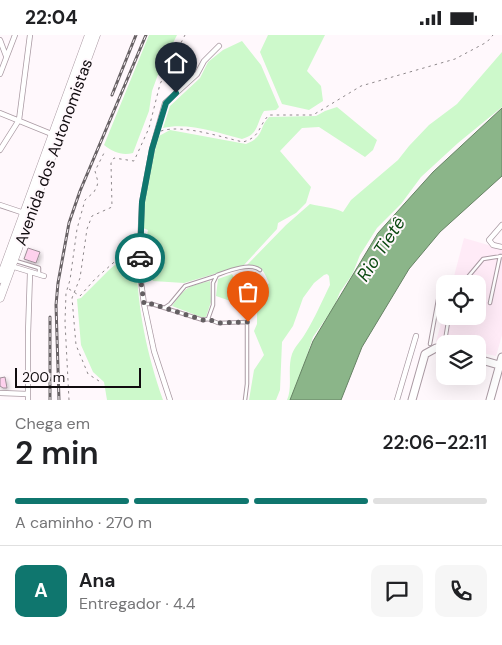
<!DOCTYPE html>
<html lang="pt">
<head>
<meta charset="utf-8">
<style>
	:root { --surface:#fff; --page:#f6f6f6; --text:#202124; --muted:#757577; --line:#e0e0e0; --accent:#0f766e }
	body { margin:0; font-family:"DM Sans",sans-serif; background:var(--page); color:var(--text); height:100vh; display:flex; flex-direction:column; font-size:19px; white-space:nowrap }
	* { box-sizing:border-box; margin:0 }
	p { font-size:16px; color:var(--muted) }
	.icon { flex:none; width:28px; height:28px; fill:none; stroke:currentColor; stroke-width:2; stroke-linecap:round; stroke-linejoin:round }
	.map { position:relative; height:365px; overflow:hidden }
	.panel { display:flex; flex-direction:column; background:var(--surface); flex:1 }
	.panel>* { flex:none }
	.tools { position:absolute; left:436px; top:240px; display:grid; gap:10px }
	.tools a { display:grid; place-items:center; width:50px; height:50px; border-radius:10px; background:var(--surface); box-shadow:0 5px 20px #0002; font-size:25px }
	.scale { position:absolute; left:15px; bottom:12px; width:126px; box-sizing:border-box; padding-left:5px; border:2px solid #110c0f; border-top:0; font-size:14px; line-height:18px; white-space:nowrap; color:#110c0f; -webkit-text-stroke:4px #fff8fc; paint-order:stroke }
	.pin { position:absolute; display:grid; place-items:center; width:42px; height:42px; color:#fff; margin:-51px -21px; border-radius:50% 50% 50% 0; rotate:-45deg; box-shadow:0 0 5px #0007 }
	.pin .icon { rotate:45deg }
	.courier { position:absolute; display:grid; place-items:center; width:50px; height:50px; margin:-25px; border:4px solid #0f766e; border-radius:50%; background:#fff; color:#222; box-shadow:0 1px 6px #0007 }
	.summary em { font-style:normal; font-weight:600 }
	.summary div { display:flex; flex-direction:column-reverse }
	.summary { display:flex; align-items:center; justify-content:space-between; height:85px; padding:0 15px }
	h1 { font-size:32px; font-weight:600; line-height:38px }
	.bar { display:grid; grid-template-columns:repeat(4,1fr); gap:8px 5px; align-content:center; height:60px; padding:0 15px }
	.bar i { height:6px; border-radius:4px; background:var(--line) }
	.bar .current { background:var(--accent) }
	.bar p { grid-column:span 4 }
	.line { display:flex; align-items:center; gap:12px; padding:0 15px; border-top:1px solid var(--line) }
	.line div { flex:1 }
	.round { display:grid; place-items:center; flex:none; width:52px; height:52px; border-radius:10px; background:var(--page) }
	.status { display:flex; justify-content:space-between; align-items:center; height:35px; padding:0 25px; background:var(--surface); direction:ltr }
	.status svg { height:14px; fill:currentColor }
	.map>svg:first-child { display:block }
	.built { fill:#ffebf7 }
	.green { fill:#cdf9cb }
	.water { fill:#8bb589; stroke:#668264 }
	.building { fill:#fed1ed; stroke:#9e8e97; filter:url(#shadow) }
	.lines { fill:none; stroke-linecap:round; stroke-linejoin:round }
	.lane-casing { stroke:#aa9aa3; stroke-width:4.5 }
	.street-casing { stroke:#aa9aa3; stroke-width:6 }
	.secondary-casing { stroke:#aa9aa3; stroke-width:9 }
	.primary-casing { stroke:#aa9aa3; stroke-width:9 }
	.path { stroke:#8e888b; stroke-width:1; stroke-dasharray:2.5 4; stroke-linecap:butt }
	.lane { stroke:#fff; stroke-width:2.5 }
	.street { stroke:#fff; stroke-width:4.5 }
	.secondary { stroke:#fff; stroke-width:7 }
	.primary { stroke:#fff; stroke-width:8 }
	.rail-casing { stroke:#686265; stroke-width:3 }
	.rail { stroke:#fff8fc; stroke-width:1; stroke-dasharray:4; stroke-linecap:butt }
	.done { stroke:#645f62; stroke-width:5; stroke-dasharray:0 9 }
	.route { stroke:#0f766e; stroke-width:6 }
	.labels { text-anchor:middle; stroke-width:4; stroke-linejoin:round; paint-order:stroke }
	.street-label { font-size:16px; fill:#110c0f; stroke:#fff8fc }
	.water-label { font-size:18px; font-style:italic; fill:#0a4910; stroke:#fff8fc }
</style>
</head>
<body>
<div class="status"><b>22:04</b><svg viewBox="0 0 49 12"><path d="M0 12V9h3v3zM5 12V6h3v6zM10 12V3h3v9zM15 12V0h3v12zM26 1h20v11H26zM47 4h2v5h-2z"/></svg></div>
<div class="map">
<svg width="502" height="365" viewBox="0 0 502 365">
	<defs>
		<filter id="shadow"><feDropShadow dx="1.5" dy="2.5" stdDeviation="2.5" flood-color="#0004"/></filter>
	</defs>
	<rect width="100%" height="100%" fill="#fff8fc"/>
	<!-- built -->
	<path class="built" d="M464 203 502 214V300L496 321 478 317V309H445L436 307 445 273V281H478V249H452Z"/>
	<!-- green -->
	<path class="green" d="M149 0H177L160 34 152 56 149 76 133 118C122 121 113 117 104 110Z
		M268 0H325L307 36 321 51 323 66 309 75 282 69 260 17Z
		M242 6 261 30 279 72 276 75 264 76C256 89 259 99 242 104 218 98 188 87 163 93L170 71 200 43 208 27 223 15Z
		M502 17V72L458 108 421 142 401 169 377 193 360 220 352 240 340 257 334 272 313 302 306 324 297 365H287C293 352 287 334 292 319 295 311 301 306 305 299 315 283 322 266 330 250L329 241 327 239 324 240 314 248 303 263 293 291 282 307 280 355 276 365H249L254 335 264 320 254 296 257 289V275L216 261 218 244 232 239 240 253 249 263 261 259 269 248C263 235 262 230 247 230L286 190 310 169C322 172 332 172 343 177L351 165 398 125 409 111 429 90 457 69Z
		M337 72 377 105 373 115 365 122 319 92 302 93 280 116 311 152 306 168 296 178 278 188 277 194 244 230 184 248 153 246C139 226 144 217 148 195L143 193C144 162 150 131 159 101L170 95 246 109C265 101 258 94 269 82L316 81 325 76Z
		M137 212C135 264 146 317 163 365H107L104 347 93 337 81 310 77 264 81 263 110 234Z
		M210 246 211 267 206 282H201L172 271C187 251 186 252 210 246Z"/>
	<!-- water -->
	<path class="water" d="M502 73V141L440 197 409 234 362 312 341 365H290L313 306 378 198 433 137Z"/>
	<!-- building -->
	<path class="building" d="M28 213 40 217 36 228 24 224Z
		M5 342 7 353H3L0 351V343Z"/>
	<g class="lines">
		<!-- lane casing -->
		<g class="lane-casing">
			<path id="lane" d="M16 226 39 233V238
				M462 249 483 224 502 221
				M490 268 500 221
				M145 269H152L203 285 208 284 213 270V248L217 240C228 236 250 227 260 235
				M164 273 170 269 185 251 216 241
				M208 284 218 288 247 287V349L245 365
				M430 309 440 254
				M444 312 449 281"/>
		</g>
		<!-- street casing -->
		<g class="street-casing">
			<path id="street" d="M0 5 6 21
				M0 39 15 0
				M0 78 54 100
				M0 115 19 85 30 0
				M0 170 24 178
				M502 190 489 205 493 210 502 212
				M11 231 44 241
				M0 358 28 359
				M28 365V299L30 238
				M170 365 154 316 144 269 139 232 142 167 152 114 165 68 197 39 204 26 219 11
				M397 365 416 301"/>
		</g>
		<!-- secondary casing -->
		<g class="secondary-casing">
			<path id="secondary" d="M478 324 502 331
				M412 365 425 319 436 313 445 314
				M490 365 502 322"/>
		</g>
		<!-- primary casing -->
		<g class="primary-casing">
			<path id="primary" d="M0 244 89 0
				M0 263 96 0"/>
		</g>
		<!-- path -->
		<path class="path" d="M161 96C182 89 221 102 243 107 261 102 258 91 269 80H313L361 51 455 24 487 7 493 0
			M69 254 80 261 95 244 121 221 126 215 136 208
			M99 346 88 339 76 310 72 263 80 243 87 194 92 181 112 172 111 128 114 123 134 126 149 93 160 49 185 0
			M69 365 65 287 66 258 70 245 77 194 85 165 94 157 97 151 98 147 95 136 105 116"/>
		<!-- lane -->
		<use href="#lane" class="lane"/>
		<!-- street -->
		<use href="#street" class="street"/>
		<!-- secondary -->
		<use href="#secondary" class="secondary"/>
		<!-- primary -->
		<use href="#primary" class="primary"/>
		<!-- rail casing -->
		<g class="rail-casing">
			<path id="rail" d="M112 60 136 0
				M50 282V365
				M59 365 56 270 58 248 69 188 80 156 146 0"/>
		</g>
		<!-- rail -->
		<use href="#rail" class="rail"/>
	</g>
	<g class="lines">
		<!-- done -->
		<path class="done" d="M140 223 139 232 144 269H152L203 285 208 284 218 288 248 287"/>
		<!-- route -->
		<path class="route" d="M140 223 142 167 152 114 166 68 176 58"/>
	</g>
	<g class="labels">
		<!-- street labels -->
		<g class="street-label">
			<text transform="translate(53 117) rotate(-70)" y="6">Avenida dos Autonomistas</text>
		</g>
		<!-- water labels -->
		<g class="water-label">
			<text transform="translate(381 214) rotate(-57)" y="6">Rio Tietê</text>
		</g>
	</g>
</svg>
<div class="tools">
<a><svg class="icon" aria-label="locate" viewBox="0 0 24 24"><circle cx="12" cy="12" r="6"/><path d="M12 2v4M12 18v4M2 12h4M18 12h4"/></svg></a>
<a><svg class="icon" aria-label="layers" viewBox="0 0 24 24"><path d="M12 4l9 5-9 5-9-5zM3 14l9 5 9-5"/></svg></a>
</div>
<div class="scale">200 m</div>
<div class="pin" style="left:248px;top:287px;background:#ea580c"><svg class="icon" aria-label="bag" viewBox="0 0 24 24"><path d="M5 8h14l-1 12H6zM9 8a3 3 0 0 1 6 0"/></svg></div>
<div class="pin" style="left:176px;top:58px;background:#1f2937"><svg class="icon" aria-label="home" viewBox="0 0 24 24"><path d="M3 11l9-7 9 7M6 9v11h12V9"/></svg></div>
<div class="courier" style="left:140px;top:223px"><svg class="icon" aria-label="car" viewBox="0 0 24 24"><path d="M5 17H2v-5l4-1 3-4h7l3 4 3 1v5h-3M9 17h6M6 11h13"/><circle cx="7" cy="17" r="2"/><circle cx="17" cy="17" r="2"/></svg></div>
</div>
<section class="panel">
<div class="summary"><div><h1>2 min</h1><p>Chega em</p></div><em>22:06–22:11</em></div>
<div class="bar"><i class="current"></i><i class="current"></i><i class="current"></i><i></i><p>A caminho · 270 m</p></div>
<div class="line" style="height:90px"><b class="round" style="background:var(--accent);color:#fff">A</b><div><b>Ana</b><p>Entregador · 4.4</p></div><a class="round"><svg class="icon" aria-label="chat" viewBox="0 0 24 24"><path d="M4 5h16v11H9l-5 4z"/></svg></a><a class="round"><svg class="icon" aria-label="phone" viewBox="0 0 24 24"><path d="M5 4h4l2 5-3 2q2 4 5 5l2-3 5 2v4C11 20 4 13 5 4z"/></svg></a></div>
</section>
</body>
</html>
